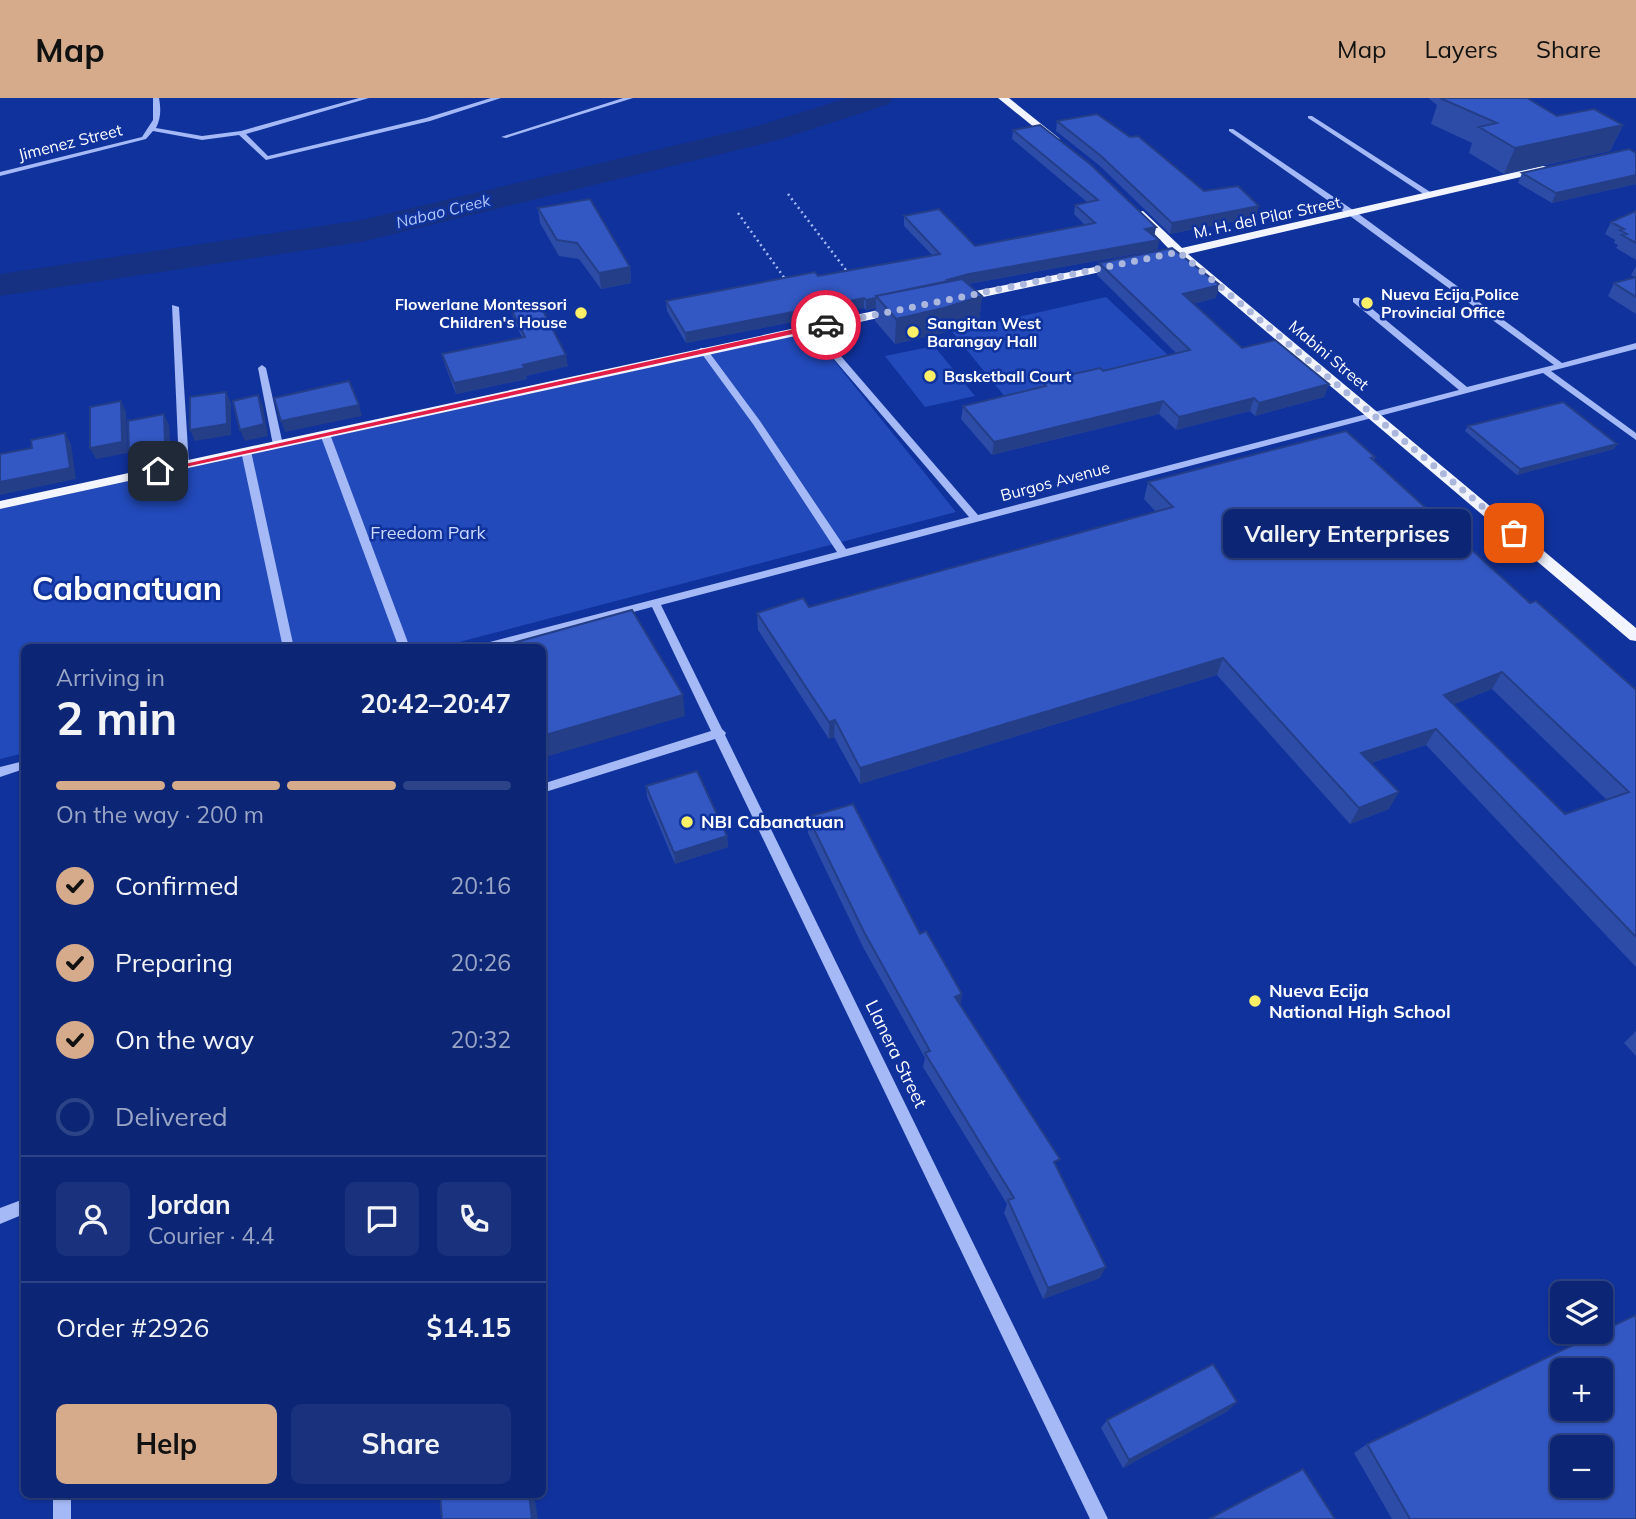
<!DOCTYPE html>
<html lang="en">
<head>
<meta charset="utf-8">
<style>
	:root { --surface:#0c2675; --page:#1a327d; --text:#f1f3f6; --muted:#9aa5c5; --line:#2c4387; --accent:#d6ab8b }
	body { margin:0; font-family:Mulish,sans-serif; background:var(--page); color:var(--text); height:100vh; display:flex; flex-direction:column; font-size:26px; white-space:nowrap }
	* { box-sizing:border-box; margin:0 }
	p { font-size:23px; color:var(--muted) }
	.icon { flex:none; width:38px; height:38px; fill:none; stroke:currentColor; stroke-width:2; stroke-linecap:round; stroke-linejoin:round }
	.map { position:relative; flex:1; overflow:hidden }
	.sheet { position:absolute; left:21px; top:546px; width:525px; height:854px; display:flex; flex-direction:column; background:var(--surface); border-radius:10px; box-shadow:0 2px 5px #0004,0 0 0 2px var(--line) }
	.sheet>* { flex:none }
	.buttons { position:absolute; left:1550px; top:1183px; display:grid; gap:14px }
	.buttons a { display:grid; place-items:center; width:63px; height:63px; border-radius:10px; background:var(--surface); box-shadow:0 2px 5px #0004,0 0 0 2px var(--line); font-size:35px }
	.pin { position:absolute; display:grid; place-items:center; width:60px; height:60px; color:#fff; margin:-30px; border-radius:14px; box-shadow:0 4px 10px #0006 }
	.courier { position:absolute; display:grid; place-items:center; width:70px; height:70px; margin:-35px; border:5px solid #e11d48; border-radius:50%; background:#fff; color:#222; box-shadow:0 2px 9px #0007 }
	.bubble { position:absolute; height:49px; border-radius:10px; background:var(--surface); box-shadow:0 2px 5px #0004,0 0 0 2px var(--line); font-size:23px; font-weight:700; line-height:49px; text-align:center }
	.overview em { font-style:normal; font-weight:700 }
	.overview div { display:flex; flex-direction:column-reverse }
	.overview { display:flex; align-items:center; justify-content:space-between; height:119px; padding:0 35px }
	h1 { font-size:46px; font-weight:700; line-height:52px }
	.bar { display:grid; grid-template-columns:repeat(4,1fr); gap:10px 7px; align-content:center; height:84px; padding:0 35px }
	.bar i { height:9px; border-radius:5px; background:var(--line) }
	.bar .current { background:var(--accent) }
	.bar p { grid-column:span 4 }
	.line { display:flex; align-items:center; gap:18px; padding:0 35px; border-top:2px solid var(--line) }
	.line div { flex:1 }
	.round { display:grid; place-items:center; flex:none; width:74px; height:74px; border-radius:10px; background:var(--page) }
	ol { padding:0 35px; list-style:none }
	li { display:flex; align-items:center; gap:21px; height:77px }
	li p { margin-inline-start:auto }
	li .icon { padding:7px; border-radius:50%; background:var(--accent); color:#111; stroke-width:4 }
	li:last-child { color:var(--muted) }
	li i { width:38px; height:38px; border:4px solid var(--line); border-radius:50% }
	.cta { display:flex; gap:14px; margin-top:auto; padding:14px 35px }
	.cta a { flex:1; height:80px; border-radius:10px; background:var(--accent); color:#111; font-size:28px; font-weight:700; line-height:80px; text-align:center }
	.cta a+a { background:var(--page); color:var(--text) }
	header { display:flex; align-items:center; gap:42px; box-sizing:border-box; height:98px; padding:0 35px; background:var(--accent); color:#111 }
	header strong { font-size:33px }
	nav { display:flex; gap:38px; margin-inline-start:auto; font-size:24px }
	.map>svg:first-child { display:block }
	.green { fill:#224abb }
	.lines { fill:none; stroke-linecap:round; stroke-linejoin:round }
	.river { fill:#163082; fill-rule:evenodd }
	.path { stroke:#a4b9f5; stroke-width:2.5; stroke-dasharray:2 3.5; stroke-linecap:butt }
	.minor { fill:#a4b9f5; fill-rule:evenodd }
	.major { fill:#f2f5ff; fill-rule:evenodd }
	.wall { fill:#2d4ca8; fill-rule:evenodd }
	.shaded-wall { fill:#243e88 }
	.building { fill:#3458c3; stroke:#243e88; stroke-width:2; fill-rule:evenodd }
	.route { fill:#e11d48 }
	.done { stroke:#abb7dc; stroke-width:7; stroke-dasharray:0 12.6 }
	.poi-dot { fill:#fff068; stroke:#10329c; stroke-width:2.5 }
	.labels { text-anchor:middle; stroke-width:5; stroke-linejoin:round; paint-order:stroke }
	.far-street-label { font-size:16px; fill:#fff; stroke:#10329c }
	.far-water-label { font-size:16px; font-style:italic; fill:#b1c5fb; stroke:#10329c }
	.far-poi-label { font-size:16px; font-weight:bold; fill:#fff; stroke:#10329c; text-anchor:start }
	.park-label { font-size:18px; fill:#cddafe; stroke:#10329c }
	.poi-label { font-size:18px; font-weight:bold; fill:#fff; stroke:#10329c; text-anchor:start }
	.street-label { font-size:18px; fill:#fff; stroke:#10329c }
	.town-label { font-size:32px; font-weight:bold; fill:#fff; stroke:#10329c }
</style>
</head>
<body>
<header>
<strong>Map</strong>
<nav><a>Map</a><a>Layers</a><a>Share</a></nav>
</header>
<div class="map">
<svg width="1636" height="1421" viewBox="0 0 1636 1421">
	<rect width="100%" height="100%" fill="#10329c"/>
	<!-- green -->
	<path class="green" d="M1106 199 1170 259 1006 300 952 234Z
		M811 234 956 414 440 549 24 550V655L0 661V411Z
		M934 248 975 298 925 309 885 258Z"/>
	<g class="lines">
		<!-- river -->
		<path class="river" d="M847 0H893L889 6 778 42 361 144 0 198V176L361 122 757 28Z"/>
		<!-- path -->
		<path class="path" d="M788 96 849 176
			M738 115 788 185"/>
		<!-- minor -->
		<path class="minor" d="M153 0H159C161 11 161 20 156 30L202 38 241 33 359 0H369L246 36 268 58 426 20 491 0H501L430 23 266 62 239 37 202 42 153 33 146 41 0 78V74L142 39 153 22Z
			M623 0H633L506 40 501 39Z
			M1308 18H1312L1435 97 1428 99 1308 20Z
			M1229 31H1233L1356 114 1562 265 1636 245V251L1551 273 1636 335V342L1543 275 661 507 722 631 726 635 725 637 1108 1421H1090L715 641 542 695V686L711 633 652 509 498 550H477L482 546 837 454 753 326 699 252 700 250H706L760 323 846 451 969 419 809 232V228H815L978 417 1459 292 1353 204V200H1359L1467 289 1554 267 1350 118 1229 33Z
			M172 207 179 209 189 367 184 370 179 367Z
			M262 267 266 270 283 347 278 350 273 347 258 270Z
			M325 333 330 336 410 550H399L320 336Z
			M246 350 251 353 294 550H283L241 353Z
			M24 663V671L0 679V669Z
			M24 1101V1116L0 1126V1110Z
			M53 1396H71V1421H53Z"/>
		<!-- major -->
		<path class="major" d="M998 0H1009L1060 41 1051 43Z
			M1543 68 1547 69V73L1188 156 1636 530V543L1630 542 1177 158 1154 161V157L1171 153 1134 115 1143 113 1182 150Z
			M1120 164 1124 165V169L955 205 949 201 955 197Z
			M897 208 901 209V215L0 411V403Z"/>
	</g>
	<!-- wall -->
	<path class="wall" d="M1428 0H1527L1557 18 1623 27 1610 53 1504 76 1469 55 1472 45 1431 26 1437 7Z
		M1057 23 1204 93 1256 119 1170 136 1100 68 1056 33Z
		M1013 32 1156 129 1154 138 1159 142 1157 152 968 186 982 198 979 224 942 235 895 246 875 223 876 210 866 212 864 210 686 245 667 213 666 203 818 178 932 157 904 128V118L975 148 1085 127 1074 116 1075 107 1087 104 1012 41Z
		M1636 55V86L1552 105 1518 85 1522 75Z
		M538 110 630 169 631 185 601 191 579 161 559 158 540 125Z
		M1636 113V162L1616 150 1618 147 1614 145 1615 142 1605 136 1611 124Z
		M1099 165 1216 200 1193 206 1242 250 1329 286 1324 299 1255 318 1250 313 1176 332 1159 316 992 357 961 321 963 308 1042 289V283L1103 273 1176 255 1097 177Z
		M1636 168V216L1608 198 1614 185 1636 180 1631 177Z
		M512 213 568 268 526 278 527 281 456 296 445 267 442 256 522 239 514 224Z
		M1468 328 1617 346 1614 351 1517 377 1465 333Z
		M1375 359 1374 363 1530 505 1635 591 1636 590V869L1426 647 1371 665 1389 711 1350 726 1217 577 860 686 834 639 829 641 758 532 757 515 809 509 1156 414 1144 401 1148 384ZM1492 591 1607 702 1565 716 1454 606Z
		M646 688 727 738 728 749 675 766 647 699Z
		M808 719 920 836 961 908 1057 1070 1100 1180 1043 1201 1004 1115 1007 1106 923 969 925 960 863 849 808 735Z
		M1636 933V958L1624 945Z
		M1228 1313 1123 1370 1101 1330 1107 1322Z
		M1367 1346 1636 1421H1392L1354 1355Z"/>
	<!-- shaded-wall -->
	<path class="shaded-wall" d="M1623 27 1610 53 1504 76 1515 50Z
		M1636 77V86L1552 105 1556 95Z
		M1259 108 1256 119 1170 136 1172 125Z
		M1156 129 1154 139 1145 131Z
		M1159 142 1157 152 968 186 949 195 947 182 969 176Z
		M630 169 631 185 601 191 599 175Z
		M1220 187 1216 200 1180 209 1183 196Z
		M982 198 979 224 942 235 895 246 896 221Z
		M864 200V210L686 245 685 235Z
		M876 200V210L866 212V202Z
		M566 257 568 268 526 278 527 281 456 296 454 285Z
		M1329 286 1324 299 1255 318 1259 305Z
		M226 294 231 305V337L195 343 190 332Z
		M258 297 263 308 268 338 245 343 240 332Z
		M1254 300 1250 313 1176 332 1179 319Z
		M121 303 126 314 128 355 96 361 90 350Z
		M1163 303 1159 316 992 357 994 344Z
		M359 307 362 318 285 334 281 323Z
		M164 316 169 327 171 356 134 363 129 352Z
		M65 335 71 346 76 381 0 397V384Z
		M1617 346 1614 351 1517 377 1520 371Z
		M1223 560 1217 577 860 686V670Z
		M1502 574 1492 591 1435 614 1444 597Z
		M683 597 685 618 542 660V638Z
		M835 622 834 639 829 641V624Z
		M1436 631 1426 647 1353 671 1361 655Z
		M1399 694 1389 711 1350 726 1359 710Z
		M727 738 728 749 675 766 674 755Z
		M962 896 960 911 955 899Z
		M1106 1169 1100 1180 1043 1201 1048 1190Z
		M1237 1304 1228 1313 1123 1370 1129 1362Z
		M529 1396H534L538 1421H532Z"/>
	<!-- building -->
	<path class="building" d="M1440 0H1527L1557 18 1594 11 1623 27 1515 50 1479 29 1497 25Z
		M1097 16 1130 39 1138 38 1204 93 1238 88 1259 108 1172 125 1101 58 1057 23Z
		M1040 27 1090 66 1156 129 1145 131 1159 142 969 176 947 182 948 183 876 198V200L866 202 864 200 685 235 666 203 815 174 818 178 940 156 904 118 939 111 975 148 1095 125 1075 107 1098 102 1013 32Z
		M1629 51 1636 55V77L1556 95 1522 75Z
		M590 101 630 169 599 175 577 145 557 142 538 110Z
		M1636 113V145L1622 137 1627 136 1620 132 1624 131 1611 124Z
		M1172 150 1220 187 1183 196 1242 250 1275 242 1329 286 1259 305 1254 300 1179 319 1163 303 994 344 963 308 1046 288 1042 283 1100 270 1103 273 1190 252 1099 165Z
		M1636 179V199L1614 185Z
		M962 181 982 198 944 210 896 221 876 198Z
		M540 207 566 257 523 267 525 270 454 285 442 256 525 239 512 213Z
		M349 283 359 307 281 323 274 300Z
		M226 294 227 326 190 332V299Z
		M258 297 264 326 240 332 233 303Z
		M121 303 122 344 90 350V309Z
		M1563 304 1617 346 1520 371 1468 328Z
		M164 316 165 345 129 352 128 323Z
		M1346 333 1375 359 1371 360 1530 505 1536 503 1635 591 1636 590V839L1436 631 1361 655 1399 694 1359 710 1223 560 860 670 835 622 829 624 757 515 803 500 809 509 1173 409 1148 384ZM1502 574 1629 694 1565 716 1444 597Z
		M65 335 70 370 0 384V356L32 350 31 342Z
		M632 512 683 597 542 638V550H495Z
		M697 673 727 738 674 755 646 688Z
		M853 706 920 836 926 833 962 896 955 899 1060 1061 1054 1064 1106 1169 1048 1190 1008 1102 1014 1100 925 955 930 953 864 834 808 719Z
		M1636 1217V1421H1410L1367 1346ZM1563 1272H1601V1311H1563ZM1563 1349H1601V1388H1563Z
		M1213 1266 1237 1304 1129 1362 1107 1322Z
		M1303 1371 1335 1421H1209Z
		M440 1396H529L532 1421H442Z"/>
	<!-- route -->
	<path class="route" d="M826 224 829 228 158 375 153 373Z"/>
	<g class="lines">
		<!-- done -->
		<path class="done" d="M826 227 1179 154 1514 435"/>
	</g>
	<!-- markers -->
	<g class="poi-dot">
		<circle cx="1367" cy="205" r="7"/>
		<circle cx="581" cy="215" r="7"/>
		<circle cx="913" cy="234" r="7"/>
		<circle cx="930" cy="278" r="7"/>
		<circle cx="687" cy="724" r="7"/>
		<circle cx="1255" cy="903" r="7"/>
	</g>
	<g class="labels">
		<!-- far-street labels -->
		<g class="far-street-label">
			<text transform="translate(70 44) rotate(-14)" y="6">Jimenez Street</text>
			<text transform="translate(1267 119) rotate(-12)" y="6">M. H. del Pilar Street</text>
			<text transform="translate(1329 257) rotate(40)" y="6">Mabini Street</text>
			<text transform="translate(1055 383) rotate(-15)" y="6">Burgos Avenue</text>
		</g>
		<!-- far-water labels -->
		<g class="far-water-label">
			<text transform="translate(443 113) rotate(-14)" y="6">Nabao Creek</text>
		</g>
		<!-- far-poi labels -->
		<g class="far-poi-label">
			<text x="1381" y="202">Nueva Ecija Police<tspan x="1381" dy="18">Provincial Office</tspan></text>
			<text x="567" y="212" text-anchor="end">Flowerlane Montessori<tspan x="567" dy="18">Children's House</tspan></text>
			<text x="927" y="231">Sangitan West<tspan x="927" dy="18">Barangay Hall</tspan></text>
			<text x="944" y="284">Basketball Court</text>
		</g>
		<!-- park labels -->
		<g class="park-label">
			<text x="428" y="441">Freedom Park</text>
		</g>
		<!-- poi labels -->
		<g class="poi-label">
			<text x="701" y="730">NBI Cabanatuan</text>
			<text x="1269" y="899">Nueva Ecija<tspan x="1269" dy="21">National High School</tspan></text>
		</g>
		<!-- street labels -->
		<g class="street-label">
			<text transform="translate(896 956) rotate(64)" y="6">Llanera Street</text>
		</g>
		<!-- town labels -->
		<g class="town-label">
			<text x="127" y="502">Cabanatuan</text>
		</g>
	</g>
</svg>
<div class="buttons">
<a><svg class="icon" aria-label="layers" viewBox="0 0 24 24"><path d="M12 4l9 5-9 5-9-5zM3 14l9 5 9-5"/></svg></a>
<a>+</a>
<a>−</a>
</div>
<div class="pin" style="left:1514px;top:435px;background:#ea580c"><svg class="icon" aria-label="bag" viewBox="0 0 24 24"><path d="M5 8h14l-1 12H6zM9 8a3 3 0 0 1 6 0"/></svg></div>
<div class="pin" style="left:158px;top:373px;background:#1f2937"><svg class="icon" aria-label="home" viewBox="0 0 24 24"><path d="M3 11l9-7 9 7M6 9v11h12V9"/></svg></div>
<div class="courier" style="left:826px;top:227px"><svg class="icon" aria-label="car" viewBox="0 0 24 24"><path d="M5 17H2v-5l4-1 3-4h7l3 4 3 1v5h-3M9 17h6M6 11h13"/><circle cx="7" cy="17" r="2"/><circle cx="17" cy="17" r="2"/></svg></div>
<div class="bubble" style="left:1223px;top:411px;width:248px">Vallery Enterprises</div>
<section class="sheet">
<div class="overview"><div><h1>2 min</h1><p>Arriving in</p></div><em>20:42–20:47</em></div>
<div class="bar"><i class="current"></i><i class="current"></i><i class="current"></i><i></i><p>On the way · 200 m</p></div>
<ol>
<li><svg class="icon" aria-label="check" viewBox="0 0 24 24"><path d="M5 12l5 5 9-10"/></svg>Confirmed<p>20:16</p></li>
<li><svg class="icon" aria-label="check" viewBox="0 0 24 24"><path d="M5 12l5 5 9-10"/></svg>Preparing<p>20:26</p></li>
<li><svg class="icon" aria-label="check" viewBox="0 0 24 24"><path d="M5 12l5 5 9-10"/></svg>On the way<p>20:32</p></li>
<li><i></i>Delivered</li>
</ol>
<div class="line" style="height:126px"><a class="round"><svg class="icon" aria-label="person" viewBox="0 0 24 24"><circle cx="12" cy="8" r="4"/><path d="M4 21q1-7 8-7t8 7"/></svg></a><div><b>Jordan</b><p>Courier · 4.4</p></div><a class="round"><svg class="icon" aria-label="chat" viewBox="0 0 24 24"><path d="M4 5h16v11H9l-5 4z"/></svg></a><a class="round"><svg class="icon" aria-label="phone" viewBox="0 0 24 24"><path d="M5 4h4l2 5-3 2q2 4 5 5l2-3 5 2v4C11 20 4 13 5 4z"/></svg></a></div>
<div class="line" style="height:91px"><div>Order #2926</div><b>$14.15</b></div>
<div class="cta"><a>Help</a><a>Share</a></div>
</section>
</div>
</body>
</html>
